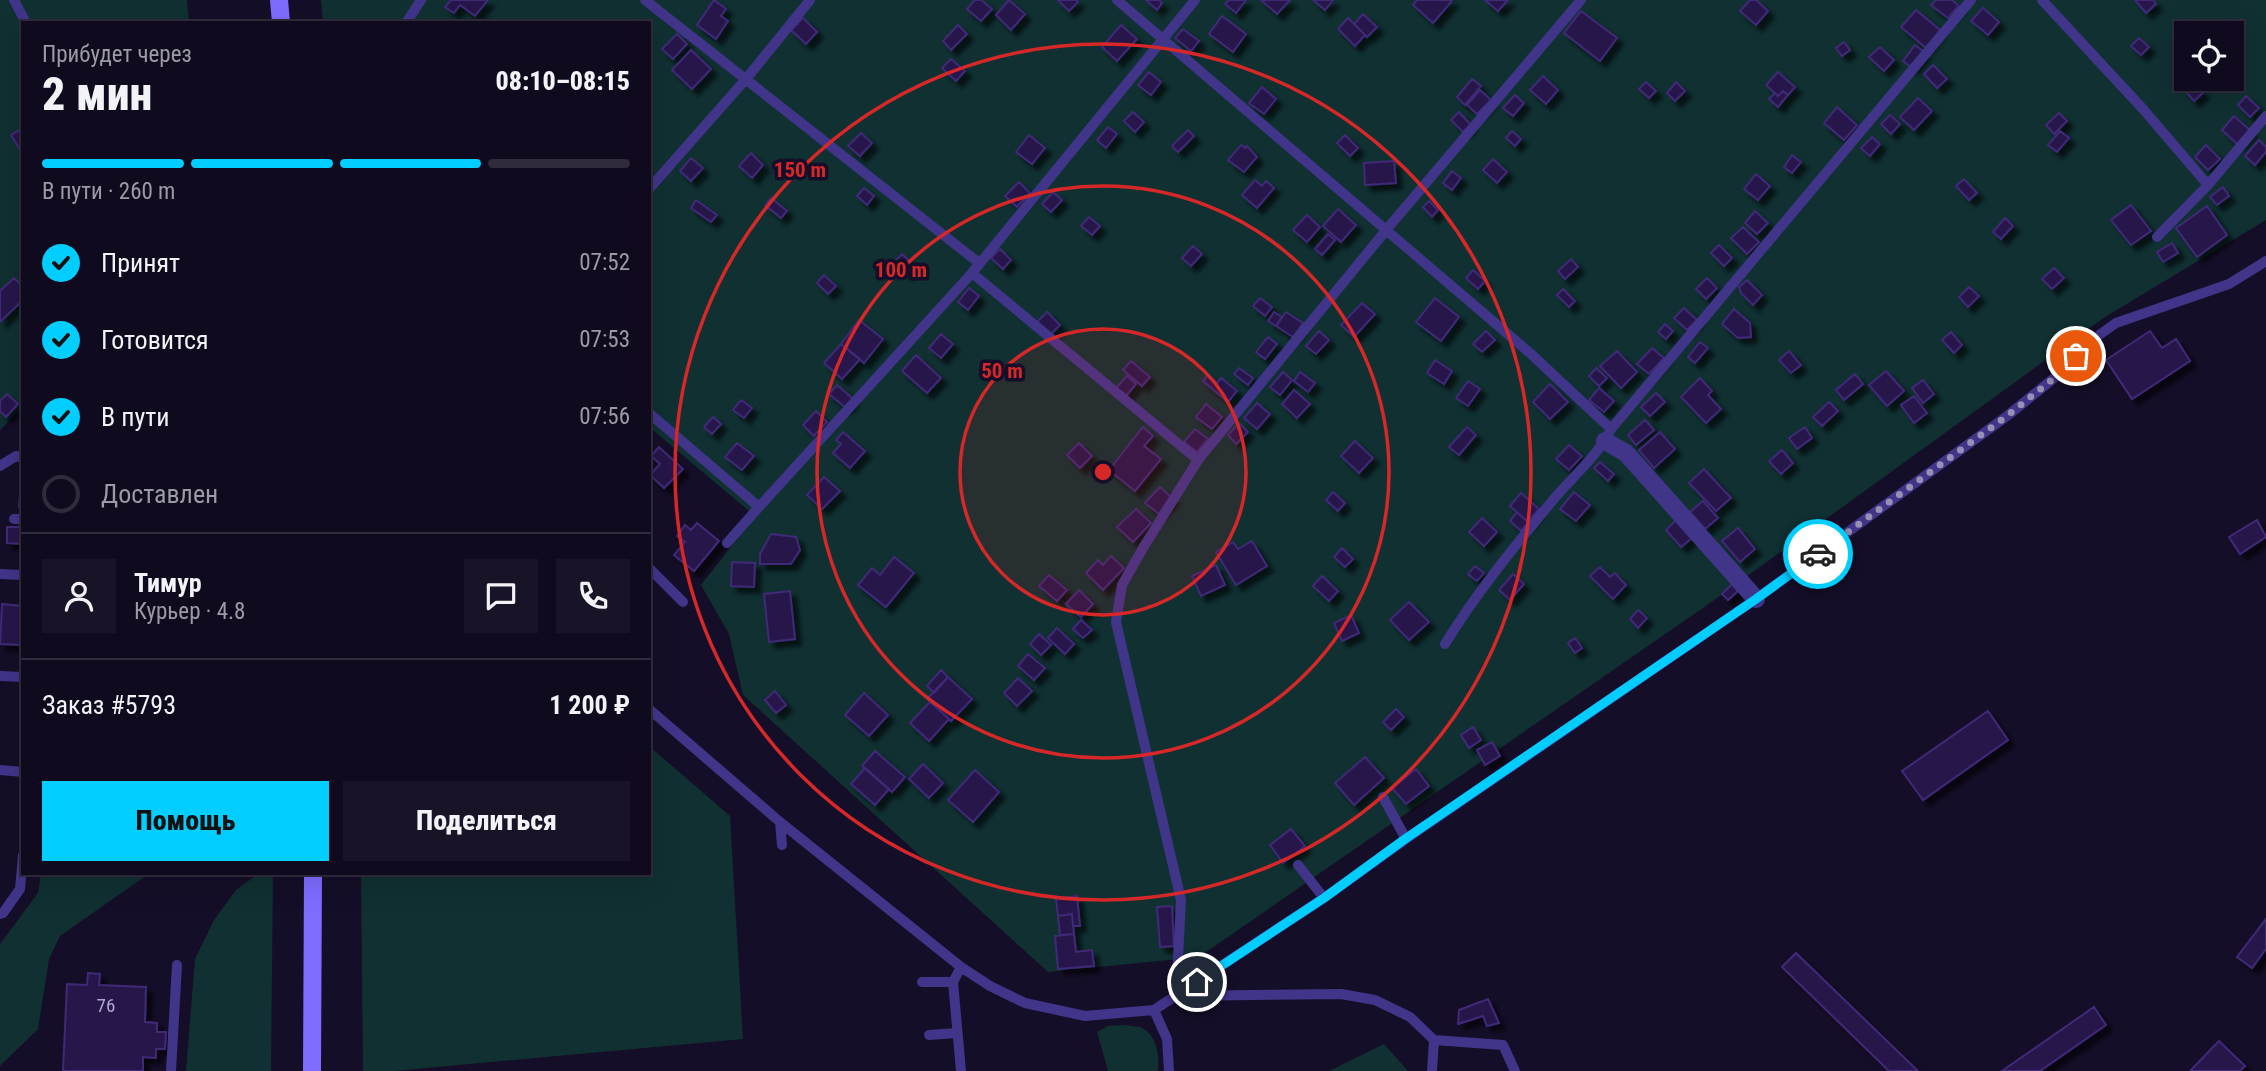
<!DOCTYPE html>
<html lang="ru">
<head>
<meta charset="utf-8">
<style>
	:root { --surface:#100a1e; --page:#191327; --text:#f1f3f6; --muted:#9c9aa4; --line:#302b3c; --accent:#01cdff }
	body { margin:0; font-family:"Roboto Condensed",sans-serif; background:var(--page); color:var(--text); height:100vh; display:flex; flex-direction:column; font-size:26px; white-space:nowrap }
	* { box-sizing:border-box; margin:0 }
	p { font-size:23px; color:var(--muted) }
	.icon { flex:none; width:38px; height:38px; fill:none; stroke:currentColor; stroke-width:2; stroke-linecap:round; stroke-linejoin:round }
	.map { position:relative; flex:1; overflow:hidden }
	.panel { position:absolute; left:21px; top:21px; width:630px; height:854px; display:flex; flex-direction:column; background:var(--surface); border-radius:0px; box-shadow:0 7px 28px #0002,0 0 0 2px var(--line) }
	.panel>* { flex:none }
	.fabs { position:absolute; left:2174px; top:21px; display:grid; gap:14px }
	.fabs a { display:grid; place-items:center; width:70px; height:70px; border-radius:0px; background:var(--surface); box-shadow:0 7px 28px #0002,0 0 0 2px var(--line); font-size:35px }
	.pin { position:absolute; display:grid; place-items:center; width:60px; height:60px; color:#fff; margin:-30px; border:4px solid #fff; border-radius:50%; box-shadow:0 2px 7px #0007 }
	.courier { position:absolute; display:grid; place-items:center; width:70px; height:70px; margin:-35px; border:5px solid #01cdff; border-radius:50%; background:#fff; color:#222; box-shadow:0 2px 9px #0007 }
	.headline em { font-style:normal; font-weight:800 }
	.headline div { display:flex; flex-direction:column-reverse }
	.headline { display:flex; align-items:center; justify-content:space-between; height:119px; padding:0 21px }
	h1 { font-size:46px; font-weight:800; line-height:52px }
	.bar { display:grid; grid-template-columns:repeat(4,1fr); gap:10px 7px; align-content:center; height:84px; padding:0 21px }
	.bar i { height:9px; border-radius:5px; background:var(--line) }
	.bar .current { background:var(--accent) }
	.bar p { grid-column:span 4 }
	.line { display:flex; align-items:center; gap:18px; padding:0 21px; border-top:2px solid var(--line) }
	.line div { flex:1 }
	.round { display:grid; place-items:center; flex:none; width:74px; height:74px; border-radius:0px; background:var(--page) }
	ol { padding:0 21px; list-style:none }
	li { display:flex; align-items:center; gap:21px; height:77px }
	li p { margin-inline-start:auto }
	li .icon { padding:7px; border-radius:50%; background:var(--accent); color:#111; stroke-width:4 }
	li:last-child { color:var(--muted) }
	li i { width:38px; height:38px; border:4px solid var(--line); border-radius:50% }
	.primary-button { display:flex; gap:14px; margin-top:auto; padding:14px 21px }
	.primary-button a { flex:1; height:80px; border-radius:0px; background:var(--accent); color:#111; font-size:28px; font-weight:800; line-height:80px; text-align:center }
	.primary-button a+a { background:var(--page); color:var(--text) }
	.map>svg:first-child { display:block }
	.green { fill:#103032; fill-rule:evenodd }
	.building { fill:#27184a; stroke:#402978; stroke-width:2; filter:url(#shadow) }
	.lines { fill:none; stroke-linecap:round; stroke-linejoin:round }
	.lane { stroke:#41358a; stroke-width:10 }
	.street { stroke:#41358a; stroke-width:18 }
	.secondary { stroke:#7e6cff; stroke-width:18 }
	.done { stroke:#988fb4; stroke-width:7; stroke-dasharray:0 12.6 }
	.route { stroke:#01cdff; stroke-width:9 }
	.ring { fill:none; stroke:#d62828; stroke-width:3.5 }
	.labels { text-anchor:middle; stroke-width:7; stroke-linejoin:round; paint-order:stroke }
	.number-label { font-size:19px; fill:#b0a6d2 }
	.centre { fill:#d62828; stroke:#150e28; stroke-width:3.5 }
	.ring-label { font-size:21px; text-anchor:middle; font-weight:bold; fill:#d62828; stroke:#150e28; stroke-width:7; stroke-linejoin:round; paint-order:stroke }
</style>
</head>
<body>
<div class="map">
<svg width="2266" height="1071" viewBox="0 0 2266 1071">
	<defs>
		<filter id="shadow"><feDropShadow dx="6" dy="6" stdDeviation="2" flood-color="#0009"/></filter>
	</defs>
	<rect width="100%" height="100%" fill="#150e28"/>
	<!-- green -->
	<path class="green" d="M0 0H187L189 23H23V406L0 430Z
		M321 0H2266V220L2105 317 1710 603 1199 957 1048 972 743 695 729 634 701 585 755 516 649 427V23H323ZM2186 33H2231V79H2186Z
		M649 746 730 816 743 1039 394 1071H363L361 873H649Z
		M41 873H150L60 936 49 959 38 1029 0 1066V944L38 893Z
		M259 873H273L271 1071H186L195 959 214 920 236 890Z
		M1123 1025C1129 1026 1137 1026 1142 1028 1157 1035 1160 1057 1158 1071H1108L1097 1032 1108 1026Z
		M1384 1044 1408 1071H1329Z"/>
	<!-- building -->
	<path class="building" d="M451 0H488L475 16 460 5 454 13 445 7Z
		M714 0 726 9 721 16 728 21 716 39 697 25Z
		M975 0H981L992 9 981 21 967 9Z
		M1009 0 1025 14 1011 30 996 15Z
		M1058 0H1076L1078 2 1069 11Z
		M1146 0H1159L1162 3 1157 10Z
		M1229 0H1246L1236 13 1225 4Z
		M1261 0H1290L1277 14Z
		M1313 0H1333L1325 10Z
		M1417 0H1452V1L1433 23 1413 5Z
		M1485 0H1508L1498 11Z
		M1750 0H1756L1768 11 1756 25 1740 11Z
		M1936 0H1952L1959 6 1948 18 1931 5Z
		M2135 0H2153L2156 4 2146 13Z
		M1983 8 1999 22 1988 35 1971 21Z
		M1916 10 1940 30 1926 48 1901 27Z
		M1581 11 1617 38 1600 61 1564 33Z
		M1363 14 1377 27 1367 37 1354 24Z
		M1222 16 1246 34 1233 52 1209 34Z
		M803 18 817 32 806 44 791 30Z
		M1348 18 1365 35 1355 46 1338 29Z
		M958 25 967 34 951 50 943 41Z
		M1121 25 1137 39 1117 61 1102 47Z
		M1183 29 1199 41 1191 51 1175 38Z
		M677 34 687 44 673 59 662 49Z
		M2139 38 2149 47 2141 55 2131 46Z
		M1844 42 1850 50 1842 56 1836 48Z
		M1915 45 1925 53 1912 68 1903 61Z
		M1880 47 1894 60 1884 71 1869 57Z
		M691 50 711 69 692 89 672 70Z
		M951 59 965 71 956 81 942 68Z
		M1933 65 1947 79 1937 88 1924 74Z
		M1149 72 1161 82 1151 95 1138 85Z
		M1778 72 1795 87 1788 95 1783 91 1778 96 1766 85Z
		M1543 76 1558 90 1546 104 1530 90Z
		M1472 79 1481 86 1465 105 1457 97Z
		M2190 79 2203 93 2194 101 2182 87Z
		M1646 82 1656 91 1649 98 1639 89Z
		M1676 82 1685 91 1675 101 1667 93Z
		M1262 87 1276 99 1264 114 1249 103Z
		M1480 90 1491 100 1477 114 1467 105Z
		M1783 91 1788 95 1778 107 1769 99 1775 93 1778 96Z
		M1515 95 1524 103 1513 116 1503 108Z
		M2246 96 2259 108 2250 117 2238 105Z
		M1918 98 1932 111 1914 130 1900 117Z
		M1837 107 1857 125 1844 140 1824 123Z
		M1133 112 1144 122 1135 132 1124 121Z
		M1459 112 1471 125 1463 132 1451 120Z
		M2059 113 2067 121 2054 134 2046 125Z
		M1890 115 1900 124 1891 134 1881 124Z
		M2234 116 2251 131 2238 145 2222 130Z
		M1108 127 1117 134 1106 148 1097 140Z
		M23 128V153H22L11 135Z
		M1188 130 1194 136 1178 152 1172 146Z
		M1512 131 1521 139 1515 146 1506 138Z
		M2060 131 2069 138 2057 152 2048 145Z
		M861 133 872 143 860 156 848 146Z
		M1029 135 1045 148 1032 164 1016 152Z
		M1345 135 1358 148 1350 156 1337 143Z
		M1872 137 1880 144 1870 156 1861 148Z
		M2259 140 2266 147V152L2255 165 2245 156Z
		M1241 145 1245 148 1247 146 1257 157 1244 172 1228 160Z
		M2206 145 2220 159 2208 170 2195 157Z
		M751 153 763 165 752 178 739 166Z
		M1792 155 1801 162 1792 173 1784 167Z
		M691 158 703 168 691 181 680 171Z
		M1493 159 1507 172 1497 183 1483 170Z
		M1394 161 1396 183 1365 185 1364 163Z
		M1452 171 1461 178 1452 190 1443 183Z
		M1756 174 1770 186 1758 200 1744 189Z
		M1964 179 1977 193 1969 200 1956 186Z
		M1255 180 1262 186 1266 181 1274 188 1257 208 1242 195Z
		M1019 182 1030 193 1017 207 1005 196Z
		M2223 187 2229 196 2217 205 2210 197Z
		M864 188 874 196 867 205 857 196Z
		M1053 192 1062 200 1051 212 1042 204Z
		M771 198 787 211 781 218 765 205Z
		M696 200 717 215 711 222 691 208Z
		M1429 201 1438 210 1432 217 1423 207Z
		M2131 205 2151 231 2131 245 2111 220Z
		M2207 206 2227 235 2197 257 2176 228Z
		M1338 209 1356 225 1341 242 1323 226Z
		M1755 211 1768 223 1757 234 1745 223Z
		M1307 215 1320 227 1307 242 1293 230Z
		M1089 217 1100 226 1092 235 1081 226Z
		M2005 218 2013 226 2001 239 1993 232Z
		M1743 227 1759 242 1747 254 1731 238Z
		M1328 234 1335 240 1322 255 1315 249Z
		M2172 243 2178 253 2163 262 2157 252Z
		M1719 245 1732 258 1724 266 1711 253Z
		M1193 246 1202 254 1191 266 1182 258Z
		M1000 249 1011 260 1003 269 991 258Z
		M902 254 915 266 906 274 894 263Z
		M1571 259 1578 267 1565 279 1558 271Z
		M2054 268 2064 278 2052 289 2042 279Z
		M1473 270 1485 281 1478 289 1466 278Z
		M824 275 836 286 828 294 817 283Z
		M14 278 23 287V300L0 322V291Z
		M1707 278 1717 288 1706 299 1696 289Z
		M1747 280 1762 295 1753 305 1741 293 1739 287Z
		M1969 287 1979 296 1968 307 1959 297Z
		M969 288 979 296 968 310 958 302Z
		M1563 289 1575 301 1569 307 1557 295Z
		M1260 298 1272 307 1265 316 1253 306Z
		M1435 298 1459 317 1441 341 1416 322Z
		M1362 303 1375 314 1354 337 1341 325Z
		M1684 308 1697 320 1687 330 1674 318Z
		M1734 309 1750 323 1751 337 1738 338 1722 324Z
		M1047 312 1060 325 1050 335 1037 322Z
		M1274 312 1282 317 1276 326 1268 321Z
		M1286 312 1303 323 1293 337 1276 326Z
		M859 320 883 339 864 363 841 344Z
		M1665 324 1673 331 1666 339 1658 332Z
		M1319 331 1329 340 1316 354 1306 346Z
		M1486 331 1495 340 1482 352 1473 344Z
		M2150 331 2162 348 2176 339 2190 361 2132 399 2106 360Z
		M1951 332 1962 345 1954 353 1942 340Z
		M941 334 953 344 941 358 929 348Z
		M1268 337 1277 344 1265 359 1256 352Z
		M1700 342 1708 348 1695 363 1688 357Z
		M841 344 860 359 842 379 824 363Z
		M1652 348 1664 358 1649 374 1637 364Z
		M1617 351 1637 372 1621 388 1600 366Z
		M1789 351 1801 365 1791 373 1779 360Z
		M916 355 941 378 927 393 902 371Z
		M1435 360 1452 371 1444 384 1427 373Z
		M1131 361 1150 377 1142 386 1123 370Z
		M1239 368 1253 378 1248 385 1234 374Z
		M1596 368 1607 378 1599 386 1589 376Z
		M1886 371 1904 391 1887 406 1869 385Z
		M1283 372 1292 380 1280 395 1270 387Z
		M1300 372 1315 383 1308 392 1294 381Z
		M1855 374 1863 384 1844 400 1836 390Z
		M1208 375 1217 383 1221 378 1237 391 1228 402 1203 381Z
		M1127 376 1136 384 1126 396 1116 388Z
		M1700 378 1712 391 1708 395 1721 409 1706 423 1681 397Z
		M1923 380 1934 394 1923 403 1912 388Z
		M1468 381 1480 389 1468 406 1456 398Z
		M1550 384 1568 402 1550 419 1533 402Z
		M837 385 853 399 846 408 829 394Z
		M1599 388 1614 401 1604 412 1589 400Z
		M1294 390 1310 404 1297 418 1282 404Z
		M1656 393 1665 402 1650 416 1641 407Z
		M7 394 18 404 6 417 0 411V401Z
		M1914 396 1927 413 1914 423 1901 405Z
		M741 400 752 408 744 418 733 410Z
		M1829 402 1838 411 1822 426 1813 417Z
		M1257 403 1270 414 1257 429 1244 418Z
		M1206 404 1222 417 1212 429 1196 417Z
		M816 411 827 422 814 436 803 425Z
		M713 417 721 424 712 434 704 427Z
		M1645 420 1654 430 1636 445 1628 435Z
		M1239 423 1248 432 1236 444 1228 435Z
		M1143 427 1153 436 1144 446 1161 459 1135 491 1109 470Z
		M1467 427 1476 435 1459 455 1449 447Z
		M1805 427 1812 438 1797 449 1789 438Z
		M1195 429 1208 439 1197 452 1184 442Z
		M843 432 865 451 850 468 833 453 841 444 836 440Z
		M1660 432 1675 449 1654 468 1639 450Z
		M1355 441 1373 458 1359 473 1341 456Z
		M737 443 754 456 742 470 725 457Z
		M1079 443 1092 456 1080 468 1067 455Z
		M1569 445 1582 456 1569 470 1556 459Z
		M659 447 683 469 664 488 650 475 660 464 651 456Z
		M1782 450 1793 463 1781 474 1769 461Z
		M1600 462 1614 474 1608 481 1594 468Z
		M1704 469 1731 498 1716 511 1689 483Z
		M22 470H23V507H19Z
		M824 477 840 491 822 509 807 495Z
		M1160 487 1173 499 1159 514 1145 503Z
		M1333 492 1345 503 1338 511 1326 500Z
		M1574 492 1590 505 1576 521 1560 509Z
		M1521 493 1539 509 1528 522 1510 506Z
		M1703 501 1718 518 1705 529 1690 512Z
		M1136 509 1151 523 1133 542 1117 527Z
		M1517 512 1528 522 1521 531 1510 521Z
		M1482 518 1497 532 1484 546 1469 532Z
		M1676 520 1692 538 1681 547 1666 530Z
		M2257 520 2266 537 2240 554 2229 537Z
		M697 523 719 541 694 571 674 555 685 542 677 536 685 525 691 530Z
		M7 527H23V544L7 543Z
		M1738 528 1755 549 1740 562 1722 541Z
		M771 534 796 537 800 550 791 564H760V554Z
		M1252 541 1267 566 1236 585 1216 552 1233 542 1238 549Z
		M1342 548 1353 559 1345 567 1334 557Z
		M1111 556 1124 568 1103 590 1086 573 1098 560 1103 565Z
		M894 557 914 573 886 607 858 585 872 568 880 575Z
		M732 562 755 563 754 587 731 586Z
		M1216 565 1225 585 1201 596 1192 576Z
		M1475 566 1484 573 1477 581 1468 574Z
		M1600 567 1610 577 1615 573 1626 585 1613 599 1590 576Z
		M1513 574 1524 584 1510 600 1499 590Z
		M1049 575 1067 590 1057 601 1039 586Z
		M1322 576 1338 591 1329 601 1313 586Z
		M1732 584 1738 591 1728 600 1722 594Z
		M1079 590 1093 604 1081 617 1066 604Z
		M790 591 795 639 769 642 764 594Z
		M1409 602 1429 622 1409 640 1390 620Z
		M2 604 23 606V645L0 644Z
		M1638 610 1647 618 1638 628 1630 619Z
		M1351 615 1359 633 1342 641 1334 623Z
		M1081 620 1092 630 1083 638 1073 629Z
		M1057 628 1074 644 1065 654 1048 638Z
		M1039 634 1051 645 1041 655 1030 644Z
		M1575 638 1582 648 1575 653 1568 643Z
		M1028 654 1045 668 1034 680 1018 666Z
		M941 670 948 677 934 693 927 686Z
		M948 677 972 699 951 721 927 699Z
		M1018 678 1032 691 1017 706 1004 693Z
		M775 691 786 705 776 713 765 700Z
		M864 693 888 715 869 736 845 715Z
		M930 702 949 719 929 741 910 723Z
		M1396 709 1404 717 1391 730 1383 722Z
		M1988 711 2008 740 1923 800 1902 771Z
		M1473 727 1481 740 1469 748 1461 735Z
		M1492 742 1500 756 1485 765 1477 750Z
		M875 751 905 777 892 792 862 766Z
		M1365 757 1384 778 1354 805 1335 783Z
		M923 764 943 783 929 798 909 779Z
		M865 768 889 789 875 805 851 784Z
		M1416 769 1429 786 1406 804 1392 788Z
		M975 770 999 792 973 822 948 800Z
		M1291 829 1305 846 1283 863 1270 845Z
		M1077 896 1080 926H1073L1072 914 1058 916 1056 899Z
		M1172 906 1174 946 1160 947 1157 907Z
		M1072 914 1074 934 1060 935 1058 916Z
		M2266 919V949L2252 968 2237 957Z
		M1074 934 1076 952 1092 950 1094 966 1058 969 1055 936Z
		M1796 953 1918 1071H1889L1782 967Z
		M88 973 100 974 99 985 146 987 145 1022 157 1023V1032H166L165 1049H156V1058L143 1057V1071H63L67 984 87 985Z
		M1488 999 1499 1023 1487 1026 1483 1016 1458 1024 1459 1010Z
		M2094 1007 2106 1025 2040 1071H2002Z
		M2219 1041 2245 1066 2240 1071H2190Z"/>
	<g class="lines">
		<!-- lane -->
		<path class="lane" d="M14 0 26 23
			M645 0 979 263 972 273 1198 460
			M1117 0 1530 353 1611 429 1608 435
			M2042 0 2143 109 2208 185
			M406 23 421 0
			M649 189 746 79 810 0
			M2157 237 2208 185 2266 116
			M649 413 759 507 972 273 1195 0
			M0 466 16 456 23 457
			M14 519H23
			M727 543 759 507
			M649 568 683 602
			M0 574 23 575
			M1445 644C1476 593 1515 546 1553 500 1572 477 1598 456 1611 429L1971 0
			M0 676 23 677
			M649 709 780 822 961 967 990 986 1025 1003 1085 1016 1154 1010 1324 898 1406 839 1756 599 2007 416 2064 370 2088 343 2116 323 2229 284 2266 261
			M0 770 23 772
			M1383 797 1406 839
			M780 822 782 845
			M1298 865 1324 898
			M0 914 3 913 20 889 23 855
			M922 982H953
			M1154 1010 1167 1039 1169 1071
			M929 1035 956 1033
			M1434 1040 1503 1045 1515 1071
			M171 1071 177 965
			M961 1071 953 982 961 967
			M1432 1071 1434 1040 1410 1017 1375 1000 1341 994 1176 996 1181 900 1116 622 1122 585 1143 548 1198 460 1387 229 1581 0"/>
		<!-- street -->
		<path class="street" d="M1605 441 1626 453 1756 599"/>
		<!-- secondary -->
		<path class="secondary" d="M279 0 281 23
			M312 1071 313 873"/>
	</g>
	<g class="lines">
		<!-- done -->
		<path class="done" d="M1818 554 2007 416 2064 370 2076 356"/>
		<!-- route -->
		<path class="route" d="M1197 982 1324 898 1405 839 1756 599 1818 554"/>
	</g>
	<!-- distance rings -->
	<circle cx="1103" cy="472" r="143" fill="#d62828" fill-opacity=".12"/>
	<g class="ring">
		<circle cx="1103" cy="472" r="143"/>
		<circle cx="1103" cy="472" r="286"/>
		<circle cx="1103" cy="472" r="428"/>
	</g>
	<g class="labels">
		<!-- number labels -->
		<g class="number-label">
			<text x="106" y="1012">76</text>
		</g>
	</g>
	<circle cx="1103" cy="472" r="10" class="centre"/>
	<g class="ring-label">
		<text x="800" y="177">150 m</text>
		<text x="901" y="277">100 m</text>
		<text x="1002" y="378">50 m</text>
	</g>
</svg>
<div class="fabs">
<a><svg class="icon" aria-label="locate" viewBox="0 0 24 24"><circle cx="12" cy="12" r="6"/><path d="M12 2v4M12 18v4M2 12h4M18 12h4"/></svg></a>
</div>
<div class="pin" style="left:2076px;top:356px;background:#ea580c"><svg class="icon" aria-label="bag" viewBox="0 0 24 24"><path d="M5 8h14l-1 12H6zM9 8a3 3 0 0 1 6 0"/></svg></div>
<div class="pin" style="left:1197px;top:982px;background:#1f2937"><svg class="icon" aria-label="home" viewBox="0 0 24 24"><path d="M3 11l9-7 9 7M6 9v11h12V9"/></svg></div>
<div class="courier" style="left:1818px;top:554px"><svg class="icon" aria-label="car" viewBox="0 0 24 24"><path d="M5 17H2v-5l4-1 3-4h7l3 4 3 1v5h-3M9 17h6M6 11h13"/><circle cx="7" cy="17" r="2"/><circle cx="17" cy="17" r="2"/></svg></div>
<section class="panel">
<div class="headline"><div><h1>2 мин</h1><p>Прибудет через</p></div><em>08:10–08:15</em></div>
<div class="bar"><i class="current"></i><i class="current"></i><i class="current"></i><i></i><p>В пути · 260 m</p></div>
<ol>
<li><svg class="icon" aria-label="check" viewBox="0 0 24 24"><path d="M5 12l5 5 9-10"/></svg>Принят<p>07:52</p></li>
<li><svg class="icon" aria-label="check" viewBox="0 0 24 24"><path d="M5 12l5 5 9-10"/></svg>Готовится<p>07:53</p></li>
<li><svg class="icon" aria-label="check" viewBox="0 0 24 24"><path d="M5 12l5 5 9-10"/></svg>В пути<p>07:56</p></li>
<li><i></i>Доставлен</li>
</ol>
<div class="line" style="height:126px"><a class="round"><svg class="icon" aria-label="person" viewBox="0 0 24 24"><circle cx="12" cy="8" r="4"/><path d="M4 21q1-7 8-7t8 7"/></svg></a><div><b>Тимур</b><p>Курьер · 4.8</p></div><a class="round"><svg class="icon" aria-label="chat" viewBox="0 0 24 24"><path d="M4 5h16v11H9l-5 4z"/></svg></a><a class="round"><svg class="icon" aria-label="phone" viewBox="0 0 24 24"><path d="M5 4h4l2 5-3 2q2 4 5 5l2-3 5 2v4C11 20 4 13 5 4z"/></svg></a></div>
<div class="line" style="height:91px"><div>Заказ #5793</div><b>1 200 ₽</b></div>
<div class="primary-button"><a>Помощь</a><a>Поделиться</a></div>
</section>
</div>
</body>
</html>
